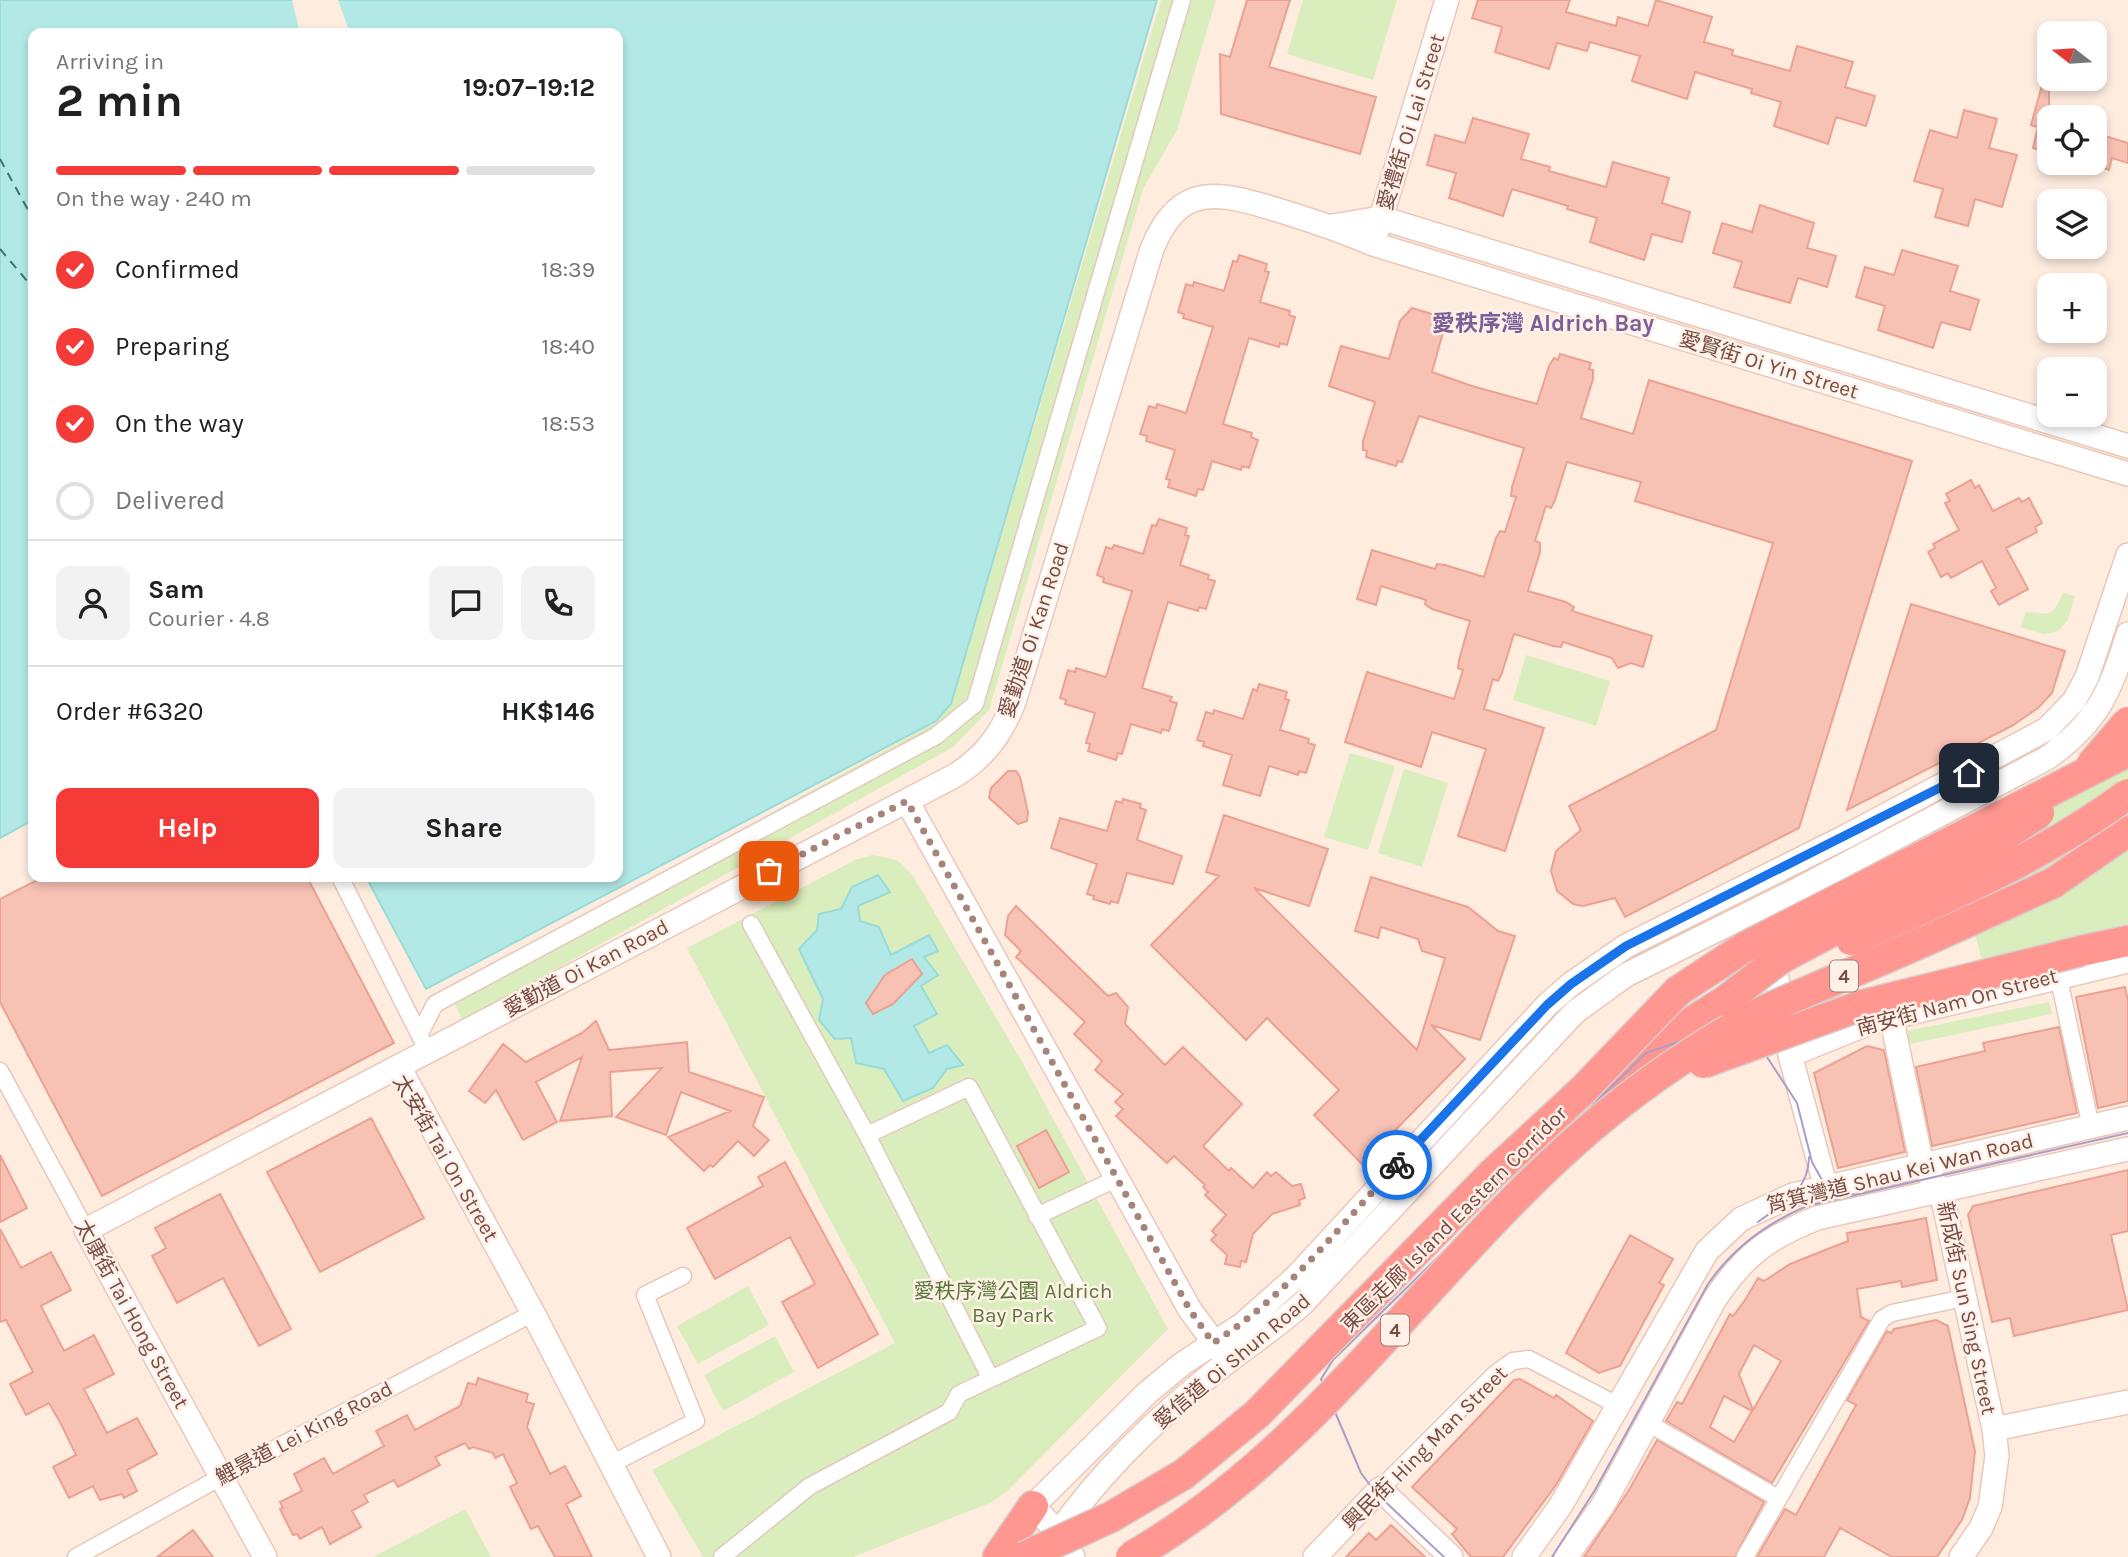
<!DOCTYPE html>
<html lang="en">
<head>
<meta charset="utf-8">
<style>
	:root { --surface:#fff; --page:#f2f2f2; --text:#202124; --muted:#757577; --line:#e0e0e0; --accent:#f53b37 }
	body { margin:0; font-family:Karla,"Noto Sans TC",sans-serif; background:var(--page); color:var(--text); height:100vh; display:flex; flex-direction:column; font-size:26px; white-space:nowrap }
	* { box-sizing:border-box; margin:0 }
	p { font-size:23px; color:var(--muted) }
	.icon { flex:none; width:38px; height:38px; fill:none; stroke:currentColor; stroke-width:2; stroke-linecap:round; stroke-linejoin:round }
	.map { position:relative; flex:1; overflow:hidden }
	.details { position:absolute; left:28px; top:28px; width:595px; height:854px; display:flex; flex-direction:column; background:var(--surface); border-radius:14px; box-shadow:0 4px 10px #0003 }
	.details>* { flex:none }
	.needle { width:46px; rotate:287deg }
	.buttons { position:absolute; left:2037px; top:21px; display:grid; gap:14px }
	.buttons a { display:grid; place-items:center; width:70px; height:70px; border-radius:14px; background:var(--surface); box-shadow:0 4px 10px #0003; font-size:35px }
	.pin { position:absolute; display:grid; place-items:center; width:60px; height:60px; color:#fff; margin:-30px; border-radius:14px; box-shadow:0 4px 10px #0006 }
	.courier { position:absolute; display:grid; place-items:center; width:70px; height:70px; margin:-35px; border:5px solid #1a73e8; border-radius:50%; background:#fff; color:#222; box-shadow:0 2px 9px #0007 }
	.summary em { font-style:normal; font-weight:700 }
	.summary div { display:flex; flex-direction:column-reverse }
	.summary { display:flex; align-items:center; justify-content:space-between; height:119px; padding:0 28px }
	h1 { font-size:46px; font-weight:700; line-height:52px }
	.bar { display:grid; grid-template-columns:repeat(4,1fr); gap:10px 7px; align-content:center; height:84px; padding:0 28px }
	.bar i { height:9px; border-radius:5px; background:var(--line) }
	.bar .selected { background:var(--accent) }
	.bar p { grid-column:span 4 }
	.line { display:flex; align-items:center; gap:18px; padding:0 28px; border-top:2px solid var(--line) }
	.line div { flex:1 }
	.round { display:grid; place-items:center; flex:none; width:74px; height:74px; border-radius:14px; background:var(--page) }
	ol { padding:0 28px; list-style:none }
	li { display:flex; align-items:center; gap:21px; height:77px }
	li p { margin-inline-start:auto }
	li .icon { padding:7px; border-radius:50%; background:var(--accent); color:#fff; stroke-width:4 }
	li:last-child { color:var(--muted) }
	li i { width:38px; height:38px; border:4px solid var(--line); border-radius:50% }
	.action { display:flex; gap:14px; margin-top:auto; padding:14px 28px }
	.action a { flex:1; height:80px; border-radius:14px; background:var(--accent); color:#fff; font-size:28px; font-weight:700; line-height:80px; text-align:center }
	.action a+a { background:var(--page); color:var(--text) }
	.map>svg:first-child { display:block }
	.green { fill:#daedbc }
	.water { fill:#b2e9e6; stroke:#97dcd9; stroke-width:2; fill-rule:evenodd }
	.pier { fill:#feecdf }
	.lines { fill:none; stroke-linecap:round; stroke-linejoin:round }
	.ferry { stroke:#347774; stroke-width:2; stroke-dasharray:9 7; stroke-linecap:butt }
	.building { fill:#f7c1b4; stroke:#eba293; stroke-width:2; fill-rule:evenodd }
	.street-casing { stroke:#e5c8bd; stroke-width:19 }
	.secondary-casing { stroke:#ebc7ba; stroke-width:26 }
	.highway-casing { stroke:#d9cdcb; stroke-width:33 }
	.street { stroke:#fff; stroke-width:16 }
	.secondary { stroke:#fff; stroke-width:23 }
	.highway { stroke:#ff968f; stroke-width:30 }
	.tram { stroke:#ac9dc8; stroke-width:2 }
	.highway-bridge-casing { stroke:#d9cdcb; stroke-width:33; stroke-linecap:butt }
	.highway-bridge { stroke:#ff968f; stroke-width:30 }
	.done { stroke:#a6847a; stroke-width:7; stroke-dasharray:0 12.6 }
	.route { stroke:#1a73e8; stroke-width:9 }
	.labels { text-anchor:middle; stroke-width:5; stroke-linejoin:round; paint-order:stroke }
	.shield { fill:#fff1e7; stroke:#a07e75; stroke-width:2 }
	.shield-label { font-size:19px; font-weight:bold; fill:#774c44 }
	.street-label { font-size:21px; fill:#774c44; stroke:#fff1e7 }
	.park-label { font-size:21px; fill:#587939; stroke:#fff1e7 }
	.neighbourhood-label { font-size:23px; font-weight:bold; fill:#7b5f9b; stroke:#fff1e7 }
</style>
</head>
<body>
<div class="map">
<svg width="2128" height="1557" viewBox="0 0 2128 1557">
	<rect width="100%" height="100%" fill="#feecdf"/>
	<!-- green -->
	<path class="green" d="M1161 0H1216L1177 130 1143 189 989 710 953 747 463 1021 449 991 936 722 951 704Z
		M1303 0H1397L1373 80 1287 54Z
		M2063 593 2075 596 2068 620 2058 631 2043 634 2020 627 2026 612C2049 614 2052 619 2063 593Z
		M1526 655 1610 681 1596 726 1513 700Z
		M1350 753 1395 766 1368 850 1324 837Z
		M2128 759V926L1982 960 1954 855 2023 824Z
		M1404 769 1448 783 1422 867 1378 853Z
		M872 855 897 860 913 876 1021 1060 1168 1329 1006 1492 992 1502 853 1557H703L652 1470 895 1343 687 948 855 860Z
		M2049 1002 2052 1014 1905 1045 1902 1032Z
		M748 1286 769 1325 698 1364 677 1326Z
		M775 1336 794 1372 723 1411 704 1375Z
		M465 1509 491 1557H373Z"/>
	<!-- water -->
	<path class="water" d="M0 0H1157L951 704 936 721 426 989 366 877H618V33H33V820L0 838Z
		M878 875 890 892 858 906 860 921 879 927 891 955 929 935 938 951 924 957 938 975 921 986 937 1014 914 1026 929 1053 947 1045 963 1065 947 1069 933 1088 903 1101 884 1069 856 1063 851 1038 835 1039 819 1020 823 999 799 949 817 930 819 914 841 909 852 887ZM911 960 922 974 893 1004 873 1014 866 1003 885 975Z"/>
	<!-- pier -->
	<path class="pier" d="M292 0H338L350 33H300Z"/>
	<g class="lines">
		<!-- ferry -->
		<path class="ferry" d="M0 159 33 219
			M0 249 33 288"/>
	</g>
	<!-- building -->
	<path class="building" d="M1247 0H1290L1269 67 1376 97 1360 154 1221 114 1220 54 1230 57Z
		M1478 0H1570L1566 12 1616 26 1618 17 1648 26 1656 0 1712 17 1704 42 1733 50 1732 55 1790 71 1797 46 1853 62 1845 87 1875 96 1866 126 1836 117 1828 144 1774 126 1781 102 1751 93 1752 89 1695 72 1687 99 1632 81 1640 56 1590 42 1587 51 1557 43 1549 69 1495 52 1502 27 1472 18Z
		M2044 78 2049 79V153L2033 148 2038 127 2031 125Z
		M1964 110 1997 119 1989 148 2017 155 2002 207 1975 199 1968 226 1935 217 1943 189 1914 181 1930 130 1957 138Z
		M1473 118 1529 134 1521 159 1550 167 1549 171 1606 187 1613 162 1669 178 1662 203 1690 212 1682 242 1652 234 1644 260 1590 242 1597 218 1567 209 1568 206 1512 189 1503 216 1449 198 1456 173 1427 165 1435 135 1465 143Z
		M2095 133 2128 143V163L2112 158 2109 170 2095 165Z
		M1760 205 1814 223 1807 248 1836 256 1827 287 1798 278 1790 303 1734 287 1742 262 1713 253 1722 223 1752 232Z
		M1902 250 1958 266 1950 291 1979 300 1970 330 1941 322 1933 348 1878 330 1885 306 1856 297 1865 267 1894 275Z
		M1239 255 1267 264 1265 271 1269 272 1260 302 1290 311 1289 315 1295 317 1287 345 1280 343 1279 347 1249 338 1223 424 1252 433 1251 437 1258 440 1249 468 1242 466 1241 470 1212 461 1203 490 1198 489 1196 496 1168 487 1170 480 1166 479 1175 450 1146 441 1147 436 1140 434 1149 406 1156 408 1157 404 1186 413 1213 327 1183 318 1184 314 1178 312 1186 284 1193 286 1194 282 1224 291 1233 261 1237 262Z
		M1412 308 1442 317 1440 323 1445 325 1432 372 1472 386 1537 404 1549 366 1554 358 1558 360 1560 354 1591 363 1589 369 1593 370V379L1581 418 1597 423 1633 434 1649 380 1912 461 1799 828 1625 917 1615 898 1583 906 1573 904 1557 891 1551 871 1556 851 1581 830 1569 806 1716 730 1773 543 1635 501 1641 482 1567 462 1555 500 1551 508 1546 506 1544 512 1535 541 1540 543V552L1528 591 1566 602 1574 607 1572 611 1652 636 1643 667 1631 663 1618 668 1612 658 1563 642 1561 647 1553 646 1514 634 1502 673 1498 681 1493 679 1484 709 1544 728 1505 851 1458 836 1486 749 1432 732 1421 767 1345 742 1367 672 1454 699 1463 670 1458 668 1459 660 1470 621 1432 609 1425 604 1426 600 1381 586 1376 605 1357 599 1372 550 1435 569 1437 564 1445 565 1484 577 1496 538 1500 531 1505 532 1516 497 1511 496 1512 487 1524 448 1419 416 1402 462 1398 461 1396 466 1366 457 1367 451 1363 450V441L1375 402 1329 386 1341 346 1389 359 1400 321Z
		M1971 480 1975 488 1979 485 1993 511 2019 498 2022 502 2029 498 2042 523 2035 527 2037 532 2006 548 2028 589 1999 605 1991 591 1996 588 1982 561 1951 578 1948 573 1941 577 1928 552 1935 548 1933 544 1959 530 1945 503 1950 501 1946 494Z
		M1159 519 1187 528 1185 535 1189 536 1180 565 1209 575 1208 579 1215 581 1206 609 1199 607 1198 611 1168 602 1155 644 1142 688 1172 697 1170 701 1177 703 1169 731 1162 729 1161 733 1131 724 1122 754 1118 753 1116 760 1088 751 1090 744 1086 743 1095 713 1065 704 1066 700 1060 698 1068 670 1075 672 1076 668 1106 677 1132 591 1103 582 1104 578 1097 575 1106 547 1112 549 1114 545 1143 554 1152 525 1156 526Z
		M1911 604 2065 651 2052 693 2038 708 2012 726 1847 810Z
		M1259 684 1287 692 1285 699 1289 700 1280 730 1309 739 1308 743 1315 745 1306 773 1299 771 1298 775 1269 766 1260 796 1223 785 1232 755 1203 746 1204 742 1197 740 1206 712 1213 714 1214 710 1243 719 1253 689 1257 691Z
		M1008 771H1016L1020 777 1028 812 1027 821 1018 824 989 798 991 788Z
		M1123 799 1141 804 1140 808 1146 810 1137 840 1182 856 1173 884 1127 873 1118 903 1111 901 1110 904 1093 899 1094 896 1087 894 1097 864 1051 848 1060 818 1107 831 1116 801 1122 803Z
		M1224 815 1328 849 1309 906 1254 888 1417 1050 1445 958 1422 951 1418 939 1381 927 1378 938 1355 931 1371 877 1468 907 1498 931 1515 936 1480 1040 1431 1025 1465 1059 1362 1164 1314 1115 1339 1090 1267 1018 1246 1040 1151 945 1219 876 1206 872Z
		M43 877H307L394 1043 102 1196 0 1002V899Z
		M1016 906 1108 996 1116 993 1128 1007 1125 1024 1165 1065 1183 1047 1242 1104 1203 1146 1229 1171 1231 1168 1253 1188 1267 1172 1271 1176 1276 1172 1292 1186 1301 1184 1305 1198 1299 1200 1300 1205 1272 1214 1253 1234 1246 1262 1241 1261 1240 1267 1225 1264 1227 1255 1211 1240 1216 1235 1212 1231 1226 1215 1205 1195 1208 1192 1203 1187 1205 1185 1174 1156 1167 1163 1116 1116 1123 1109 1115 1102 1123 1094 1095 1070 1102 1061 1074 1034 1085 1022 1016 957 1021 951 1005 935 1008 916Z
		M912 959 922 974 893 1004 873 1014 866 1003 885 975Z
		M2125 987 2128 1001V1101L2098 1108 2076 997Z
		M596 1021 609 1050 687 1042 689 1072 764 1097 753 1126 769 1140 754 1156 738 1141 713 1167 710 1165 704 1171 668 1137 730 1111 681 1092 666 1135 616 1117 662 1068 610 1072 612 1116 560 1121 582 1057 536 1082 557 1122 523 1140 496 1090 485 1103 469 1091 503 1044 526 1062 582 1033Z
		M2059 1027 2077 1113 1932 1146 1916 1067 1985 1051 1983 1043Z
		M1867 1046 1884 1050 1905 1152 1838 1168 1814 1073Z
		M371 1118 424 1218 320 1272 267 1172Z
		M1046 1130 1069 1172 1039 1188 1017 1146Z
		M0 1155 27 1208 0 1222Z
		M785 1162 878 1334 818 1368 782 1302 815 1284 790 1237 715 1279 687 1228 763 1186 758 1177Z
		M2128 1170V1231L2111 1235 2128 1310 2014 1336 2010 1318 1992 1322 1968 1215 1973 1206Z
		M220 1194 291 1329 259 1346 223 1278 177 1303 152 1256 166 1248 155 1228Z
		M1926 1218 1937 1280 1902 1287 1901 1281 1857 1289 1861 1317 1869 1321 1772 1483 1666 1421 1677 1402 1682 1404 1730 1314 1733 1316 1745 1300 1758 1278 1764 1281 1790 1264 1848 1241 1847 1233ZM1754 1345 1781 1361 1753 1410 1739 1374ZM1724 1396 1752 1411 1734 1442 1710 1427Z
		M0 1229 21 1268 51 1252 71 1290 41 1306 64 1351 94 1335 114 1374 84 1389 107 1433 137 1418 157 1454 127 1470 137 1491 124 1498 122 1494 100 1500 93 1486 69 1498 53 1467 76 1455 62 1426 49 1403 26 1415 10 1384 33 1372 6 1320 0 1322Z
		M1630 1235 1673 1259 1659 1283 1664 1285 1620 1366 1599 1373 1566 1353Z
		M1936 1320 1948 1326 1975 1451 1970 1498 1962 1520 1937 1557H1892L1840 1528 1824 1557H1757L1785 1509 1796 1515 1856 1405 1847 1400 1887 1331 1891 1333 1894 1329Z
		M478 1378 528 1394 526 1402 534 1404 527 1427 550 1474 565 1466 581 1496 566 1504 592 1557H555L538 1526 531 1529 510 1487 517 1483 503 1454 495 1458 493 1453 473 1447 469 1449 465 1443 435 1457 440 1465 398 1487 394 1480 364 1495 368 1502 352 1511 361 1527 330 1544 322 1527 300 1539 297 1534 293 1535 280 1509 283 1508 280 1502 302 1491 294 1474 324 1458 333 1474 384 1446 376 1431 407 1415 415 1430 460 1406 468 1383 476 1385Z
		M1520 1379 1554 1398 1556 1395 1593 1421 1556 1485 1503 1557H1471L1452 1534 1457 1529 1412 1487 1514 1380Z
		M1657 1440 1764 1502 1735 1557H1584L1629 1490Z
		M1391 1525 1425 1557H1346L1369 1533 1376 1540Z
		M193 1530 213 1557H157Z"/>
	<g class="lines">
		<!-- street casing -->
		<g class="street-casing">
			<path id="street" d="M340 877 422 1040
				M751 924 867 1135 990 1377
				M2058 975 2091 1127
				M420 1033 435 1004 936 736 975 704 1182 0
				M0 1071 86 1230
				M1037 1216 1118 1178
				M1648 1423 1778 1498
				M611 1464 696 1421 645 1295 683 1276
				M1380 1489 1495 1374 1513 1361 1529 1359 1617 1405
				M76 1557 221 1477 533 1313
				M722 1557 810 1486 949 1412 959 1394 1098 1328 969 1087 867 1135
				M1745 1557 1882 1319 1892 1313 1964 1298"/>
		</g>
		<!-- secondary casing -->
		<g class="secondary-casing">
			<path id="secondary" d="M1332 226 1381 218 2128 446
				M1377 231 1447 0
				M907 801 1190 1310 1222 1353
				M1772 949 1790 1055 1826 1188
				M1891 1016 1922 1165 1941 1191 1994 1429 1997 1456 1990 1507 1981 1528 1961 1557
				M1790 1055 1872 1022 2128 961
				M399 1067 533 1313 659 1557
				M1994 1429 2128 1402
				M1058 1533C1104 1468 1164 1411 1227 1362 1253 1342 1279 1325 1303 1303L1575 1012 1626 975 1799 889 2047 758C2098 722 2110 692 2128 634
				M265 1557 86 1230 956 775C985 756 1001 735 1014 702L1152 249C1180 179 1222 193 1281 211 1313 221 1343 231 1373 244L2128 474
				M1073 1557 1058 1533 1033 1506 1147 1393 1182 1364 1243 1324 1296 1277 1547 1005 1571 984 1626 946 1845 837 2047 729 2074 701 2087 677 2128 555
				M1315 1557 1380 1489 1451 1557
				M1524 1557 1561 1505 1707 1251 1741 1219 1793 1195 2128 1118
				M1566 1557 1603 1505 1715 1299C1745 1254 1768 1238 1817 1218L2128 1149"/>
		</g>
		<!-- highway casing -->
		<g class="highway-casing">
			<path id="highway" d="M2053 883 2128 831
				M2081 951 2128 941
				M1492 1174 1582 1091 1725 1001
				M998 1557 1033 1506"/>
		</g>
		<!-- street -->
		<use href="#street" class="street"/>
		<!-- secondary -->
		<use href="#secondary" class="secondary"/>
		<!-- highway -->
		<use href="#highway" class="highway"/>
		<!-- tram -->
		<path class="tram" d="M1758 1222C1782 1204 1809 1191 1809 1157
			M1444 1557 1376 1493 1361 1473 1321 1379 1333 1360 1646 1053 1690 1038 1747 1039 1765 1054 1797 1103 1812 1162 1822 1180 1836 1191 1854 1195
			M1552 1557 1595 1490 1708 1284C1733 1248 1767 1223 1807 1206L2128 1133"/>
		<!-- highway-bridge casing -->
		<g class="highway-bridge-casing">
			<path id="highway-bridge" d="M2091 765 2128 722
				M1851 940C1948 898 2043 857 2128 794
				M1725 1001 1780 959 1978 853 2039 813
				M1703 1063 1863 1005 2081 951
				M1582 1091 1678 991 1745 947 2125 753
				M1024 1557 1111 1517 1184 1474 1257 1414 1492 1174
				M1131 1557C1316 1451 1429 1267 1588 1130 1631 1093 1681 1058 1730 1029 1772 1004 1822 986 1867 966 1929 940 1991 911 2053 883"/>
		</g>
		<!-- highway-bridge -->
		<use href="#highway-bridge" class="highway-bridge"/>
	</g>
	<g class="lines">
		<!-- done -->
		<path class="done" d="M769 871 907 801 1190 1310 1213 1343C1287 1296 1338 1228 1397 1165"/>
		<!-- route -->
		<path class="route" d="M1397 1165 1547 1005 1571 984 1626 946 1969 773"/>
	</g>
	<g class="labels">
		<!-- shield labels -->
		<g class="shield">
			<rect x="1830" y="960.5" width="28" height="31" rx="5"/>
			<rect x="1381" y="1314.5" width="28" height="31" rx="5"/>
		</g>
		<g class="shield-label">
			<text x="1844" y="983">4</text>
			<text x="1395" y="1337">4</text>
		</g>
		<!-- street labels -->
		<g class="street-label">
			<text transform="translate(1411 122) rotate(-73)" y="7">愛禮街 Oi Lai Street</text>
			<text transform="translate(1769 365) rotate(17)" y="7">愛賢街 Oi Yin Street</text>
			<text transform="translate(1034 630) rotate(-72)" y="7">愛勤道 Oi Kan Road</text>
			<text transform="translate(586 968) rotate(-28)" y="7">愛勤道 Oi Kan Road</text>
			<text transform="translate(1957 1002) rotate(-15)" y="7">南安街 Nam On Street</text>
			<text transform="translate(446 1158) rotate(60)" y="7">太安街 Tai On Street</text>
			<text transform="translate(1900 1173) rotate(-14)" y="7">筲箕灣道 Shau Kei Wan Road</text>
			<text transform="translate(1454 1219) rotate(-45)" y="7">東區走廊 Island Eastern Corridor</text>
			<text transform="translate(1967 1308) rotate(78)" y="7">新成街 Sun Sing Street</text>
			<text transform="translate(132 1314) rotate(61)" y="7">太康街 Tai Hong Street</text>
			<text transform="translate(1232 1361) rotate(-40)" y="7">愛信道 Oi Shun Road</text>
			<text transform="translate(304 1433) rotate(-28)" y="7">鯉景道 Lei King Road</text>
			<text transform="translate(1425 1448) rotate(-45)" y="7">興民街 Hing Man Street</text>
		</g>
		<!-- park labels -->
		<g class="park-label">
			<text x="1013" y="1298">愛秩序灣公園 Aldrich<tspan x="1013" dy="24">Bay Park</tspan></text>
		</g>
		<!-- neighbourhood labels -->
		<g class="neighbourhood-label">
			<text x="1543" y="331">愛秩序灣 Aldrich Bay</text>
		</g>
	</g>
</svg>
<div class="buttons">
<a><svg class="needle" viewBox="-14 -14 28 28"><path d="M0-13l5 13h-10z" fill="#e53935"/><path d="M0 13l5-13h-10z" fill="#757577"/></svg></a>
<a><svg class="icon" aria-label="locate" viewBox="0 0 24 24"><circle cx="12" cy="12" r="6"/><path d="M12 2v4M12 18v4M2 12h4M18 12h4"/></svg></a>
<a><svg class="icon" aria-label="layers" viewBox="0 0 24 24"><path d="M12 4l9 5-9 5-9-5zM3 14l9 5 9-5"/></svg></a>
<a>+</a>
<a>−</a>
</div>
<div class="pin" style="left:769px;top:871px;background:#ea580c"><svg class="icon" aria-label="bag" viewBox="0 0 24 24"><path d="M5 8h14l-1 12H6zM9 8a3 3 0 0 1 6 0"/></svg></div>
<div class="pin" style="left:1969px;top:773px;background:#1f2937"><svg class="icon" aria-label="home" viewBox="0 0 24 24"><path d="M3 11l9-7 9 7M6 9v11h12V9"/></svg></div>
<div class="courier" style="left:1397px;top:1165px"><svg class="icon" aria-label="bike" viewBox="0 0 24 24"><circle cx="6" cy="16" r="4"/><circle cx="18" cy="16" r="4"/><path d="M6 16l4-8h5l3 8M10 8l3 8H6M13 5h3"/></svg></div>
<section class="details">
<div class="summary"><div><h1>2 min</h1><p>Arriving in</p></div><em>19:07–19:12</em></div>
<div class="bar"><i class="selected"></i><i class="selected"></i><i class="selected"></i><i></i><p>On the way · 240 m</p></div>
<ol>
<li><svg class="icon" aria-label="check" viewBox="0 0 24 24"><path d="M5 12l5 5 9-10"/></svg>Confirmed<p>18:39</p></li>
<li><svg class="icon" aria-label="check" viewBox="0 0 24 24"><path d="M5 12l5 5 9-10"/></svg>Preparing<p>18:40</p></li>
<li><svg class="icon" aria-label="check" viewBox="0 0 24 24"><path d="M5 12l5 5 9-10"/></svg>On the way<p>18:53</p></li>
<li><i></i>Delivered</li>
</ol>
<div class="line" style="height:126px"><a class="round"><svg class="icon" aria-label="person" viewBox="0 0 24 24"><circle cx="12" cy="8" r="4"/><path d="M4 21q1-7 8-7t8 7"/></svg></a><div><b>Sam</b><p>Courier · 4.8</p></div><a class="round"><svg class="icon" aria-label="chat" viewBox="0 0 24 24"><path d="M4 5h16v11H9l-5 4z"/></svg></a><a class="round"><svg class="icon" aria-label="phone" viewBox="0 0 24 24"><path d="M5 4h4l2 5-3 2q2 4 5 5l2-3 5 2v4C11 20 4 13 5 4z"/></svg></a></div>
<div class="line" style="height:91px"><div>Order #6320</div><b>HK$146</b></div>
<div class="action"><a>Help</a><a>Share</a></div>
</section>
</div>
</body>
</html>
